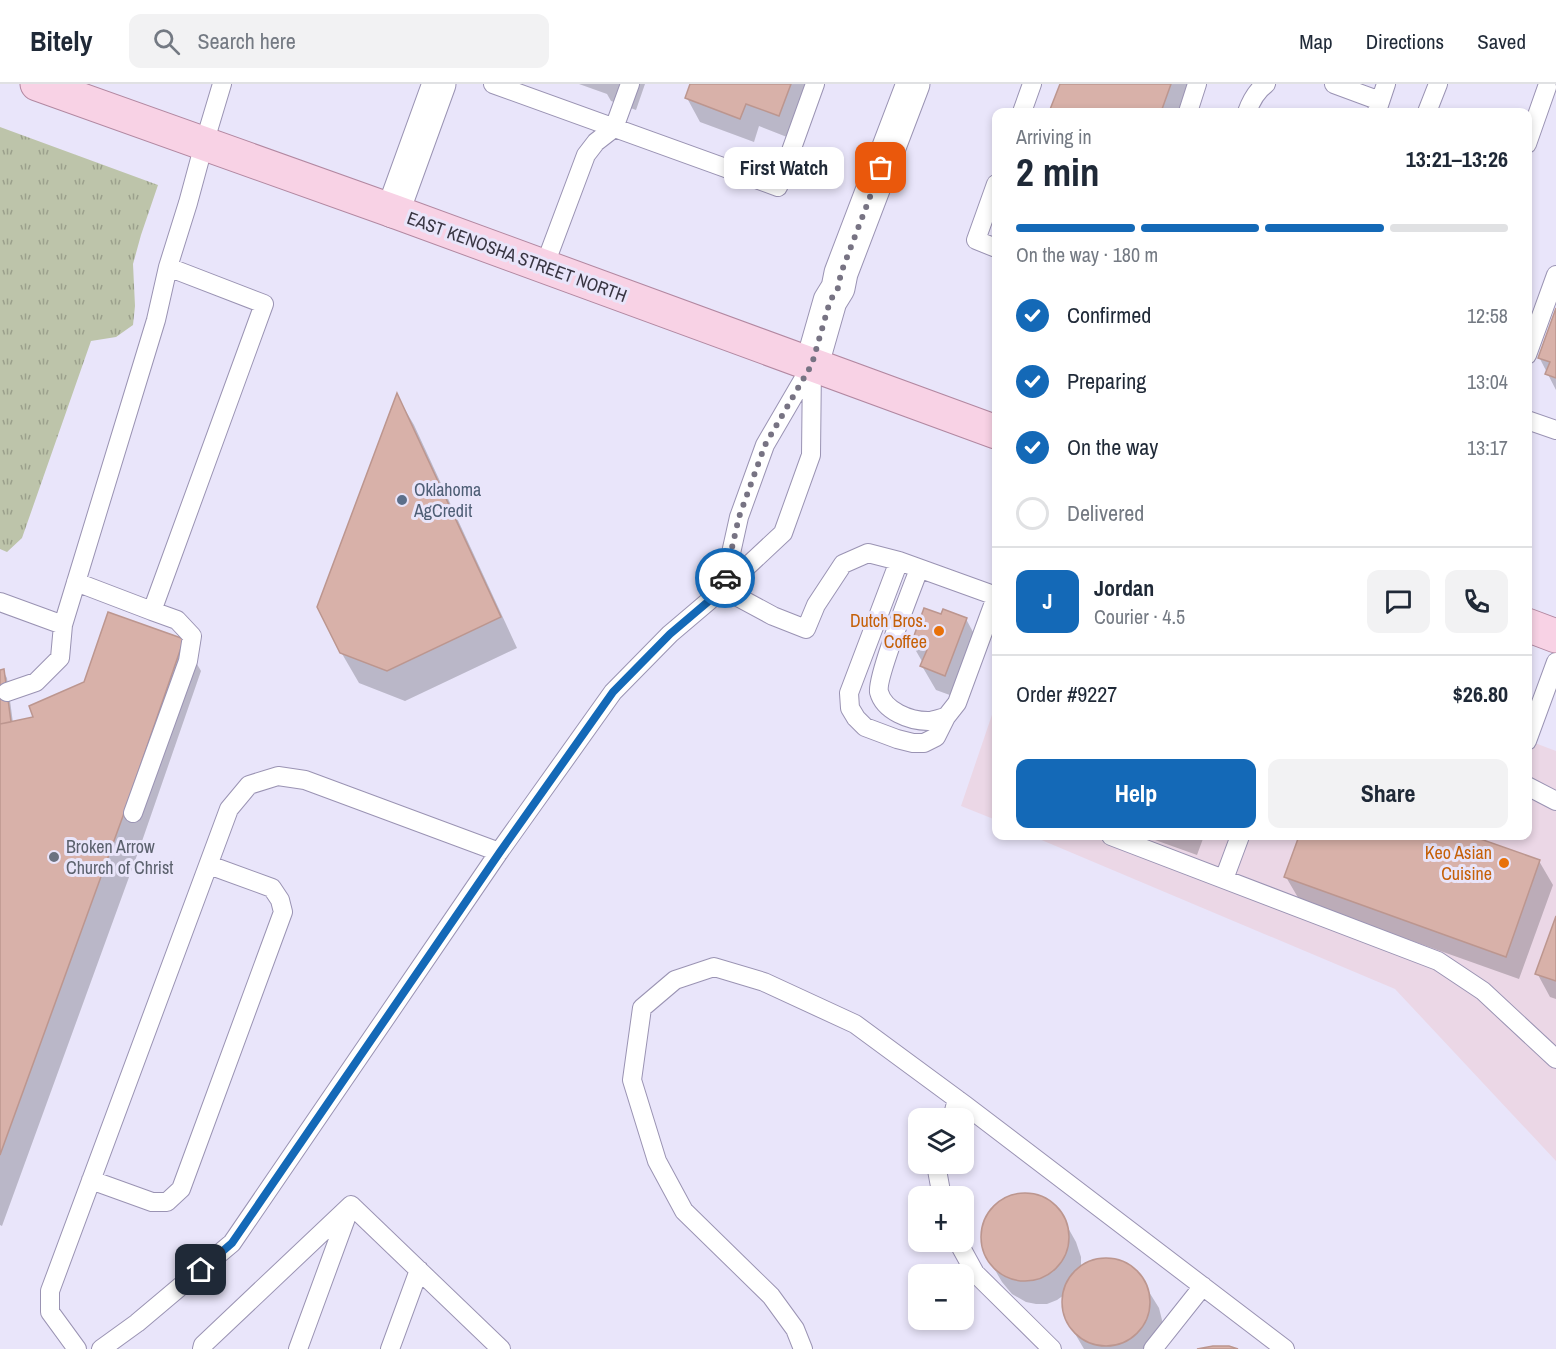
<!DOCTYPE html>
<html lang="en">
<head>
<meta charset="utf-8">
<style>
	:root { --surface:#fff; --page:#f2f2f3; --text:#1f2937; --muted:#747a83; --line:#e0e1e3; --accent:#1469b7 }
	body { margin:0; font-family:"Archivo Narrow",sans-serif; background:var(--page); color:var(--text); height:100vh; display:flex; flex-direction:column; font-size:22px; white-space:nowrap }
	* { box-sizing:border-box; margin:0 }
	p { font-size:20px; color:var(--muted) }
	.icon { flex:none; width:33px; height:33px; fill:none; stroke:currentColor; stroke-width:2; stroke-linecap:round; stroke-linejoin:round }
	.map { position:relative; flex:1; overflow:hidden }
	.details { position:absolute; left:992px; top:24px; width:540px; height:732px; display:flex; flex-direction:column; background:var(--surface); border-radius:12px; box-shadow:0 3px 9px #0003 }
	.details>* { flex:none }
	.fabs { position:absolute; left:908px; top:1024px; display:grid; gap:12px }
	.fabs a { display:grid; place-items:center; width:66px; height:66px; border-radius:12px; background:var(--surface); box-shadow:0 3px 9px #0003; font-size:30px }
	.pin { position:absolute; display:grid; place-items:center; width:51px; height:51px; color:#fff; margin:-26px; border-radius:12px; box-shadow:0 3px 9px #0006 }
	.courier { position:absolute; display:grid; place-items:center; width:60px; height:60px; margin:-30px; border:4px solid #1469b7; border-radius:50%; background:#fff; color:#222; box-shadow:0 2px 8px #0007 }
	.bubble { position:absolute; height:42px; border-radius:12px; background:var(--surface); box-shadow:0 3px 9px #0003; font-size:20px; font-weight:800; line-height:42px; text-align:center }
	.summary em { font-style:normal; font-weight:800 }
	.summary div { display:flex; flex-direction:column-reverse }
	.summary { display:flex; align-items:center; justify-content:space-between; height:102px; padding:0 24px }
	h1 { font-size:39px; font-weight:800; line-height:45px }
	.bar { display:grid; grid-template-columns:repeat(4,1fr); gap:9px 6px; align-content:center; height:72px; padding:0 24px }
	.bar i { height:8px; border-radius:4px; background:var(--line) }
	.bar .selected { background:var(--accent) }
	.bar p { grid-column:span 4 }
	.line { display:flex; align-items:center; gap:15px; padding:0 24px; border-top:2px solid var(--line) }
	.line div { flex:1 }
	.round { display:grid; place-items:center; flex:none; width:63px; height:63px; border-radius:12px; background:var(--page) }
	ol { padding:0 24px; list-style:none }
	li { display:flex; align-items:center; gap:18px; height:66px }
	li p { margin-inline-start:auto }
	li .icon { padding:6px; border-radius:50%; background:var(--accent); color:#fff; stroke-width:4 }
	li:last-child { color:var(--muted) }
	li i { width:33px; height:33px; border:3px solid var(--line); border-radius:50% }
	.cta { display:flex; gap:12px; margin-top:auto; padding:12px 24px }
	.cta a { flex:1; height:69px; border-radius:12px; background:var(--accent); color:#fff; font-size:24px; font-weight:800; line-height:69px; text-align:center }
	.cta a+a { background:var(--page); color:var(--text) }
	header { display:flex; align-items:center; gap:36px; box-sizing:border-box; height:84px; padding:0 30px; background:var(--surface); border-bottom:2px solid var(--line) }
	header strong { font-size:28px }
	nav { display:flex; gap:33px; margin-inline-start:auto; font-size:21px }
	.search { width:420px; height:54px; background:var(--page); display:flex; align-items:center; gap:15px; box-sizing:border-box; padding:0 21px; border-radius:12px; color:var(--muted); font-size:22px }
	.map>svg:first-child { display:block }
	.commercial { fill:#ebd7e6 }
	.grass { fill:url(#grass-tufts) }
	.shadow { fill:#0003 }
	.building { fill:#d8b1a9; stroke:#bc968f; stroke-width:1.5 }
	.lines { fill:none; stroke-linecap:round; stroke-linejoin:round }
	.lane-casing { stroke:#9a93b3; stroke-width:20 }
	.street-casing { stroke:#9a93b3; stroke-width:35 }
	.primary-casing { stroke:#b288a1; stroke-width:35 }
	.lane { stroke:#fff; stroke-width:18 }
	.street { stroke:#fff; stroke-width:33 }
	.primary { stroke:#f8d2e5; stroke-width:33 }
	.done { stroke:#777383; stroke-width:6; stroke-dasharray:0 10.8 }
	.route { stroke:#1469b7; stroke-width:8 }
	.service-dot { fill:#5c6f8a; stroke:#e9e5fa; stroke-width:2 }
	.food-dot { fill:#e8710a; stroke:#e9e5fa; stroke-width:2 }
	.worship-dot { fill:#6b7280; stroke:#e9e5fa; stroke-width:2 }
	.labels { text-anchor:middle; stroke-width:6; stroke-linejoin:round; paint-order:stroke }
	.street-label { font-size:18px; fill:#393643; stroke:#e9e5fa }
	.service-label { font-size:18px; fill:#4e5e75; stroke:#e9e5fa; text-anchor:start }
	.food-label { font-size:18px; fill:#c56008; stroke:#e9e5fa; text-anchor:end }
	.worship-label { font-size:18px; fill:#5b616d; stroke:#e9e5fa; text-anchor:start }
</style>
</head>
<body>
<header>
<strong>Bitely</strong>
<div class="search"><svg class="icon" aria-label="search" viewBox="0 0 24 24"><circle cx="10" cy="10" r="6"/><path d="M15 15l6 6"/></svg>Search here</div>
<nav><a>Map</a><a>Directions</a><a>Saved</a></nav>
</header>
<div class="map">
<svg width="1556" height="1265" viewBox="0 0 1556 1265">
	<defs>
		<pattern id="grass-tufts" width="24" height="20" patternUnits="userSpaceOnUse" patternTransform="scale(1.5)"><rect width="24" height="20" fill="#bdc4aa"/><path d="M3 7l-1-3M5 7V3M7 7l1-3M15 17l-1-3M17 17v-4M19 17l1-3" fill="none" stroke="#9ba08c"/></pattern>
	</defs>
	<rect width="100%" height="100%" fill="#e9e5fa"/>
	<!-- commercial -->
	<path class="commercial" d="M996 619V736L961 722Z
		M1527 656 1556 667V1077L1395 905 1032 752H1527Z"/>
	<!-- grass -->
	<path class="grass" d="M0 43 158 101 141 151 133 180 135 222 133 241 116 253 91 257 22 454 7 468 0 465Z"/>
	<!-- shadow -->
	<path class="shadow" d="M579 0H645L636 26 611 17 607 10Z
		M692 0H812L792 55 759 42 754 58 700 38 687 14Z
		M1061 0H1193L1182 28H1051Z
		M1556 228V306L1539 273Z
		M397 312 414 341 517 564 405 617 359 599 341 568Z
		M966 535 979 559 958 614 936 606 922 582 923 579 912 560Z
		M183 556 201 587 140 763 2 1142 0 1141V587H3L7 594 13 639 35 634Z
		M1144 752H1204L1197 771Z
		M1301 752H1468L1539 777 1553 801 1519 895 1300 817 1286 793Z
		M1556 836V915L1550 913 1537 889Z
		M1022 1111 1038 1113 1052 1121 1062 1133 1076 1158 1081 1173V1184L1085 1180 1101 1175 1117 1176 1136 1187 1159 1224 1163 1240 1156 1265H1084L1067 1236 1063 1221 1064 1211 1057 1216 1047 1220H1036L1026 1218 1012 1210 1002 1198 988 1174 983 1159 984 1143 988 1133 994 1124 1007 1115Z"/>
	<!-- building -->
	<path class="building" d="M690 0H791L779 32 746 20 740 35 685 14Z
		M1060 0H1171L1161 28H1049Z
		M1556 224V294L1545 290 1550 278 1538 274Z
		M397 309 501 533 387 587 340 569 317 523Z
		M924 524 941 530 943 525 967 534 945 592 920 582 927 566 911 560Z
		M108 528 184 555 123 732 0 1071V640L33 633 29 622 84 598Z
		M4 585 11 638 0 640V586Z
		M1299 752H1472L1540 776 1506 873 1284 793Z
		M1556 832V897L1535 890Z
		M981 1153a44 44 0 1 1 88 0a44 44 0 1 1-88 0Z
		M1062 1218a44 44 0 1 1 88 0a44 44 0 1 1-88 0Z
		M1213 1262H1229L1238 1265H1197Z"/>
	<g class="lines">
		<!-- lane casing -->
		<g class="lane-casing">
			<path id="lane" d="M493 0 778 103 815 0
				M1334 0 1380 17
				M1377 27 1386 0
				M1022 28 1032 0
				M1188 28 1197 0
				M1247 28C1251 17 1256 7 1266 0
				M1427 28 1438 0
				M1527 60 1547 3
				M996 100 976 156 996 164
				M544 183 586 71 596 58 614 44 630 0
				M1527 271 1556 191
				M1527 336 1556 346
				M899 477 849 609 850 624 856 634 865 643 897 655 913 659H924L936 653 946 633 957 619 996 513
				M919 485C912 504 876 594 879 608 884 627 910 637 928 637 934 637 940 634 946 633
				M76 498 152 527 264 220 168 183
				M723 505 773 532 806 545 816 521 843 480 868 469 899 477 996 512
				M723 505 739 433 765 361 811 282
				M0 518 63 541 156 236 168 183 188 119 204 60 222 0
				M7 608 36 598 60 574 63 541
				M1527 657 1556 578
				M1527 702 1556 717
				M133 729 188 577 192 552 177 536 152 527
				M1111 752 1438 877 1483 907 1556 975
				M1224 795 1240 752
				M952 1035 957 1015
				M939 1080 937 1086 942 1113
				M91 1096 152 1118H167L181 1105 283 828 280 816 272 804 209 781
				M958 1158 975 1189 1052 1265
				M77 1265 50 1228V1207L229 725 249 701 278 692 305 696 499 768
				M101 1265 137 1239 232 1159 499 768 613 608 670 550 723 505 783 449 811 371 812 280
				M202 1265 203 1261 351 1121 501 1265
				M298 1265 349 1126
				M390 1265 419 1186
				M803 1265 795 1245 771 1212 684 1127 657 1077 632 996 642 924 675 896 714 883 764 898 855 940 965 1021 1285 1265
				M1153 1265 1203 1202"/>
		</g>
		<!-- street casing -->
		<g class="street-casing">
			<path id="street" d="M393 127 439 0
				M812 280 830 217 838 204 841 189 913 0"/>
		</g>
		<!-- primary casing -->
		<g class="primary-casing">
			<path id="primary" d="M37 0 393 127 996 348
				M1527 541 1556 552"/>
		</g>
		<!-- lane -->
		<use href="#lane" class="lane"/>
		<!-- street -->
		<use href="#street" class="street"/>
		<!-- primary -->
		<use href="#primary" class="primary"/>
	</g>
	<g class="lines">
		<!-- done -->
		<path class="done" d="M725 494 739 433 765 361 812 280 830 217 838 204 841 189 881 84"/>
		<!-- route -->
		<path class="route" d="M201 1186 232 1159 500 768 613 608 670 550 723 505 725 494"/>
	</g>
	<!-- markers -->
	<circle class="service-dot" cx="402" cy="416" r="6"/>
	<g class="food-dot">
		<circle cx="939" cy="547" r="6"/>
		<circle cx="1504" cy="779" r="6"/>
	</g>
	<circle class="worship-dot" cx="54" cy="773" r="6"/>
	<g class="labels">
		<!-- street labels -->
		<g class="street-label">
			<text transform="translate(517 173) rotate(20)" y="6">EAST KENOSHA STREET NORTH</text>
		</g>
		<!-- service labels -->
		<g class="service-label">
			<text x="414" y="412">Oklahoma<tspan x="414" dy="21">AgCredit</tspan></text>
		</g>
		<!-- food labels -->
		<g class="food-label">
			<text x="927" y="543">Dutch Bros.<tspan x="927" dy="21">Coffee</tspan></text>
			<text x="1492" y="775">Keo Asian<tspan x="1492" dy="21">Cuisine</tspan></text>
		</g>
		<!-- worship labels -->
		<g class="worship-label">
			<text x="66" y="769">Broken Arrow<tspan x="66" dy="21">Church of Christ</tspan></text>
		</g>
	</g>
</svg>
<div class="fabs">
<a><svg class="icon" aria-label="layers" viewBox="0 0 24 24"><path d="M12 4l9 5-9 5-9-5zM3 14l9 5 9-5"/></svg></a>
<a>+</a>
<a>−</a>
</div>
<div class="pin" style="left:881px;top:84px;background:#ea580c"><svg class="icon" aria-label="bag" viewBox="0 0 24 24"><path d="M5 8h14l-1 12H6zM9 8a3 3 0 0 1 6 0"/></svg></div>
<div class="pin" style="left:201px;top:1186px;background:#1f2937"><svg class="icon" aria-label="home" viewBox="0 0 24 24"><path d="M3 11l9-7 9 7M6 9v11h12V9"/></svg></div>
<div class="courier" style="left:725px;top:494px"><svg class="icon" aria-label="car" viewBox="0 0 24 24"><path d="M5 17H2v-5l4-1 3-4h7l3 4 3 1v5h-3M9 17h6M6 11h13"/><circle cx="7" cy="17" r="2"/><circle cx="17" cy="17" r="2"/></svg></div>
<div class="bubble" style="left:724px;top:63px;width:120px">First Watch</div>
<section class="details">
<div class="summary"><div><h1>2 min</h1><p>Arriving in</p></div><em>13:21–13:26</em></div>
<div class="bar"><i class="selected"></i><i class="selected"></i><i class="selected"></i><i></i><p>On the way · 180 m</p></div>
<ol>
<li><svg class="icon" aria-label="check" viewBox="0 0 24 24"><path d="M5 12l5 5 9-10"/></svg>Confirmed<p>12:58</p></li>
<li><svg class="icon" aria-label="check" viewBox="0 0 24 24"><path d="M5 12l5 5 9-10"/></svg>Preparing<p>13:04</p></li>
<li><svg class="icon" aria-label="check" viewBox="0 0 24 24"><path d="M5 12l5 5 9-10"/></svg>On the way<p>13:17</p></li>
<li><i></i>Delivered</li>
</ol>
<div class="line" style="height:108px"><b class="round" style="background:var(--accent);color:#fff">J</b><div><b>Jordan</b><p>Courier · 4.5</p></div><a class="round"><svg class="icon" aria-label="chat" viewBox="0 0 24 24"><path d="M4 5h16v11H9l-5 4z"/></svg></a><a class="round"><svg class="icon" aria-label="phone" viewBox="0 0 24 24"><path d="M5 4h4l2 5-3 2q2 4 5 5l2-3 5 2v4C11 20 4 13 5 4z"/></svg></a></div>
<div class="line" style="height:78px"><div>Order #9227</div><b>$26.80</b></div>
<div class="cta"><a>Help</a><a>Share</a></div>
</section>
</div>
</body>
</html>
